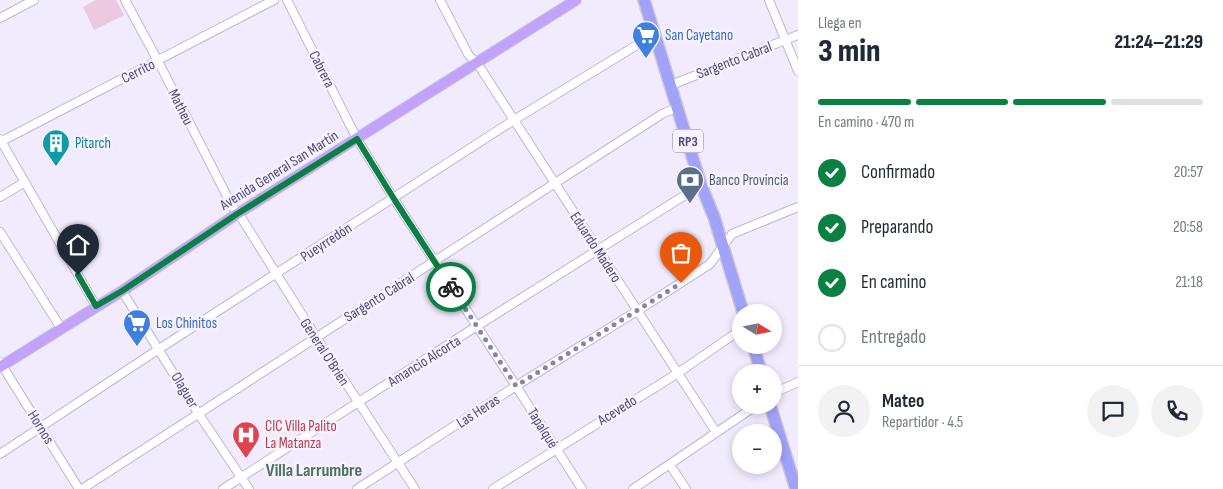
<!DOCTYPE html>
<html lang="es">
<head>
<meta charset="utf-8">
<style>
	:root { --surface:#fff; --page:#f2f2f3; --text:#1f2937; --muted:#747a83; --line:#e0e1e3; --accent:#0b8043 }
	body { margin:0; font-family:"Sofia Sans Condensed",sans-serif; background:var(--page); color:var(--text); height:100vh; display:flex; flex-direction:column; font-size:19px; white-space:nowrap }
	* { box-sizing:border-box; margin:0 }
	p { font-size:16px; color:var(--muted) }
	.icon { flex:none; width:28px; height:28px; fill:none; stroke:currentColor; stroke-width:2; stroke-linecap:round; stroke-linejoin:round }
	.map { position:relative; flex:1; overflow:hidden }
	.panel { display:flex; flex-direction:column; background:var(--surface); width:425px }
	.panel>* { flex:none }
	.needle { width:32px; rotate:100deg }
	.tools { position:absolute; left:732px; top:304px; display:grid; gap:10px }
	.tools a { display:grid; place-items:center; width:50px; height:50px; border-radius:50%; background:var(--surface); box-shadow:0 2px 8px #0003; font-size:25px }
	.pin { position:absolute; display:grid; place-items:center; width:42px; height:42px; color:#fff; margin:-51px -21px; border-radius:50% 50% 50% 0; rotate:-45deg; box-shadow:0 0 5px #0007 }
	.pin .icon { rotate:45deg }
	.courier { position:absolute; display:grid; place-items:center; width:50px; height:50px; margin:-25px; border:4px solid #0b8043; border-radius:50%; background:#fff; color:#222; box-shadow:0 1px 6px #0007 }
	.headline em { font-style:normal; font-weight:800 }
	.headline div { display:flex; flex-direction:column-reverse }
	.headline { display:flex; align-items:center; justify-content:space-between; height:85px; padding:0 20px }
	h1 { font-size:32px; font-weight:800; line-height:38px }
	.bar { display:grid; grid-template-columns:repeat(4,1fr); gap:8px 5px; align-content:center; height:60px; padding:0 20px }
	.bar i { height:6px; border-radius:4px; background:var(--line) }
	.bar .selected { background:var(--accent) }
	.bar p { grid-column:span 4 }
	.line { display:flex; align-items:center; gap:12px; padding:0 20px; border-top:1px solid var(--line) }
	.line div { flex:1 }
	.round { display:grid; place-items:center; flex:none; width:52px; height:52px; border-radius:26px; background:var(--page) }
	ol { padding:0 20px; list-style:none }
	li { display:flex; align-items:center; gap:15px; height:55px }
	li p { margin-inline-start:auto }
	li .icon { padding:5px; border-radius:50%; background:var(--accent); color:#fff; stroke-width:4 }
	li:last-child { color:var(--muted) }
	li i { width:28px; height:28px; border:2px solid var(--line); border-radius:50% }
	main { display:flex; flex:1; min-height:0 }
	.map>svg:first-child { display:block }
	.green { fill:#ecc8e1 }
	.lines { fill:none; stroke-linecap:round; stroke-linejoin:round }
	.minor-casing { stroke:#bdb7d8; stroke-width:10 }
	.major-casing { stroke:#cac9d7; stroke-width:12 }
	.highway-casing { stroke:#cac9d7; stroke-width:14 }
	.minor { stroke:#fff; stroke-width:8 }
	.major { stroke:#c2a3fc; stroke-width:10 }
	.highway { stroke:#a2a3f8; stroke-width:11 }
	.done { stroke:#8884a8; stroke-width:5; stroke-dasharray:0 9 }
	.route { stroke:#0b8043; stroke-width:6 }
	.labels { text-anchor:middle; stroke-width:5; stroke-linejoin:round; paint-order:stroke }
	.shield { fill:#f6f2ff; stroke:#827ea2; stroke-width:1 }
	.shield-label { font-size:14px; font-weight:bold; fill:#504c7a }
	.shop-label { font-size:15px; fill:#366cbe; stroke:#f6f2ff; text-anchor:start }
	.street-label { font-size:15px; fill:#504c7a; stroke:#f6f2ff }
	.culture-label { font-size:15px; fill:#0d838f; stroke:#f6f2ff; text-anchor:start }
	.service-label { font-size:15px; fill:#4e5e75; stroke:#f6f2ff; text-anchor:start }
	.health-label { font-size:15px; fill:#be3a42; stroke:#f6f2ff; text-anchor:start }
	.quarter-label { font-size:18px; font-weight:bold; fill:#4f725d; stroke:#f6f2ff }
</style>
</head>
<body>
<main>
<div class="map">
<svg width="798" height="489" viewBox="0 0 798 489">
	<rect width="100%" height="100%" fill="#f1ebfd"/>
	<!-- green -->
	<path class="green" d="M96 0H116L124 15 94 30 83 7Z"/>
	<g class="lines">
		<!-- minor casing -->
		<g class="minor-casing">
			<path id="minor" d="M125 0 158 61 232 206 242 219 316 337 415 489
				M287 0 357 139 394 199 516 386 582 489
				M440 0 468 54 481 69 716 432
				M769 0 798 71
				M0 18 34 0
				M671 85 798 35
				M0 139 96 306
				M2 141 274 0
				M0 197 25 182
				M0 232 61 328
				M122 291 198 413 249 489
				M0 362 79 489
				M774 393 798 382
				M0 454 159 349 514 120 655 34
				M670 465 686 489
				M82 489 662 114 678 107
				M223 489 477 326 701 185
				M357 489 516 386 637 311 710 264 732 234 798 207
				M493 489 678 373 733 335 741 332
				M633 489 757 405"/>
		</g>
		<!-- major casing -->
		<g class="major-casing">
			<path id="major" d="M0 367 122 291 237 214 576 0"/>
		</g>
		<!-- highway casing -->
		<g class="highway-casing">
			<path id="highway" d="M644 0 701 185 714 217 743 312
				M753 345 761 372
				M770 405 796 489"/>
		</g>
		<!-- minor -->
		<use href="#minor" class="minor"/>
		<!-- major -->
		<use href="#major" class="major"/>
		<!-- highway -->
		<use href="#highway" class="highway"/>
	</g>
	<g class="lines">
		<!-- done -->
		<path class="done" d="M451 287 516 386 681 283"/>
		<!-- route -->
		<path class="route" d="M78 275 96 306 122 291 237 214 357 139 394 199 451 287"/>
	</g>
	<!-- icons -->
	<defs>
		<g id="supermarket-pin" transform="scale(1.4375)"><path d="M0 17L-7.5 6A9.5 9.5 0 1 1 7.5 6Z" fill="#3f7fe0" stroke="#f6f2ff"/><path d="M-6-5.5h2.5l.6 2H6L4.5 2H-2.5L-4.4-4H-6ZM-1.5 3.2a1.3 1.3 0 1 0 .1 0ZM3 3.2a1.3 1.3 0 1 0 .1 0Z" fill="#fff"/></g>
		<g id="building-pin" transform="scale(1.4375)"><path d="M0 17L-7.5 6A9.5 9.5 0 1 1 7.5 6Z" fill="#0f9aa8" stroke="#f6f2ff"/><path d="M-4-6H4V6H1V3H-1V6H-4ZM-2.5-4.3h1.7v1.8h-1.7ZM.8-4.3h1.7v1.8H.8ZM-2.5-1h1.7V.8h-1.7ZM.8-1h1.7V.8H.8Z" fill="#fff"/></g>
		<g id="bank-pin" transform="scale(1.4375)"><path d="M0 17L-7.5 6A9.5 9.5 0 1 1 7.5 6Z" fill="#5c6f8a" stroke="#f6f2ff"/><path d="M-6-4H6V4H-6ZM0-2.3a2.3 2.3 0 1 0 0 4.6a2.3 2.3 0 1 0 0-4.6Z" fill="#fff"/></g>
		<g id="hospital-pin" transform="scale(1.4375)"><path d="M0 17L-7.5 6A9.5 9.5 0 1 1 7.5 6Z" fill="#e0444e" stroke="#f6f2ff"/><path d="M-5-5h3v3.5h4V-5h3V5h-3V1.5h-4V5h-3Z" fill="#fff"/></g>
	</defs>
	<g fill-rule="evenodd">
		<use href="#supermarket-pin" x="646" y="35"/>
		<use href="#building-pin" x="56" y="143"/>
		<use href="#bank-pin" x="690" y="180"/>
		<use href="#supermarket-pin" x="137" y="323"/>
		<use href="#hospital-pin" x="246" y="435"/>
	</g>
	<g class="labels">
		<!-- shield labels -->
		<rect class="shield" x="673" y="129.5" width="30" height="23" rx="4"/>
		<g class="shield-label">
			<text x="688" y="146">RP3</text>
		</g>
		<!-- shop labels -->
		<g class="shop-label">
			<text x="665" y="40">San Cayetano</text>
			<text x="156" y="328">Los Chinitos</text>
		</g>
		<!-- street labels -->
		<g class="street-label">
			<text transform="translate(734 60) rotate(-21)" y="5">Sargento Cabral</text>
			<text transform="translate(322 69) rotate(63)" y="5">Cabrera</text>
			<text transform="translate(138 71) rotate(-27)" y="5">Cerrito</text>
			<text transform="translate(181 107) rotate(63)" y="5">Matheu</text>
			<text transform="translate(279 170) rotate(-32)" y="5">Avenida General San Martín</text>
			<text transform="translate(326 242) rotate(-33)" y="5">Pueyrredón</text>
			<text transform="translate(596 247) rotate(57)" y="5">Eduardo Madero</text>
			<text transform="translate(379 297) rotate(-32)" y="5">Sargento Cabral</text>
			<text transform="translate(325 352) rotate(57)" y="5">General O'Brien</text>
			<text transform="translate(424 361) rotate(-32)" y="5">Amancio Alcorta</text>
			<text transform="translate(185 390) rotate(59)" y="5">Olaguer</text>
			<text transform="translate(617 410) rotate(-32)" y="5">Acevedo</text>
			<text transform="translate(478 411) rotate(-33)" y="5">Las Heras</text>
			<text transform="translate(41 427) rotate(58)" y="5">Hornos</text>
			<text transform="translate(543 428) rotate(58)" y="5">Tapalqué</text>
		</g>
		<!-- culture labels -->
		<g class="culture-label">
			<text x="75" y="148">Pitarch</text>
		</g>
		<!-- service labels -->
		<g class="service-label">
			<text x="709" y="185">Banco Provincia</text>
		</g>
		<!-- health labels -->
		<g class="health-label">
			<text x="265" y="431">CIC Villa Palito<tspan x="265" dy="17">La Matanza</tspan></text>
		</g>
		<!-- quarter labels -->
		<g class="quarter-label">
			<text x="314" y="476">Villa Larrumbre</text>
		</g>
	</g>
</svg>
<div class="tools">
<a><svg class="needle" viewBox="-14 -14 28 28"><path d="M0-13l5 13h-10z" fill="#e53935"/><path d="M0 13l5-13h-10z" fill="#747a83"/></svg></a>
<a>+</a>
<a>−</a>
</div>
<div class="pin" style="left:681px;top:283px;background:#ea580c"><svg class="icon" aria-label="bag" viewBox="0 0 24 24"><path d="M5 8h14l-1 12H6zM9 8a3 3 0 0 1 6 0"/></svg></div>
<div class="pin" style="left:78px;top:275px;background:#1f2937"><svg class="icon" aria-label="home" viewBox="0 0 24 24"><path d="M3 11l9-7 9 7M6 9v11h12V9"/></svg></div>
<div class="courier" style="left:451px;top:287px"><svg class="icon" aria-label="bike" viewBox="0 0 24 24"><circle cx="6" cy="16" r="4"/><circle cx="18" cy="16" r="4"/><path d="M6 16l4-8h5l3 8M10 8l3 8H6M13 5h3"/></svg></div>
</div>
<section class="panel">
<div class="headline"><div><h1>3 min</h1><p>Llega en</p></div><em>21:24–21:29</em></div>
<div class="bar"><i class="selected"></i><i class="selected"></i><i class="selected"></i><i></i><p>En camino · 470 m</p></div>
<ol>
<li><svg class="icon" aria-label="check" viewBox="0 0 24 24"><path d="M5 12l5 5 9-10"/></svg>Confirmado<p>20:57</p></li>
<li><svg class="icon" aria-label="check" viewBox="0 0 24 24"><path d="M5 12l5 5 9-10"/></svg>Preparando<p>20:58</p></li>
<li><svg class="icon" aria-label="check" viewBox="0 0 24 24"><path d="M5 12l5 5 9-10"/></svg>En camino<p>21:18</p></li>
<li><i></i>Entregado</li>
</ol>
<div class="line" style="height:90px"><a class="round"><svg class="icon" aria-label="person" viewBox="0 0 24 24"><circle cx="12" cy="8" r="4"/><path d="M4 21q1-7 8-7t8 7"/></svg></a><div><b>Mateo</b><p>Repartidor · 4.5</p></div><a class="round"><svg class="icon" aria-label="chat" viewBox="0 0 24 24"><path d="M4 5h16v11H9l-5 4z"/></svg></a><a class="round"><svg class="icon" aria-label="phone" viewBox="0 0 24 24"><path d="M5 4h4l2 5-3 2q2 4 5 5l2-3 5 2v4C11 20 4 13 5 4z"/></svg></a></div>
</section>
</main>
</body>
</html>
